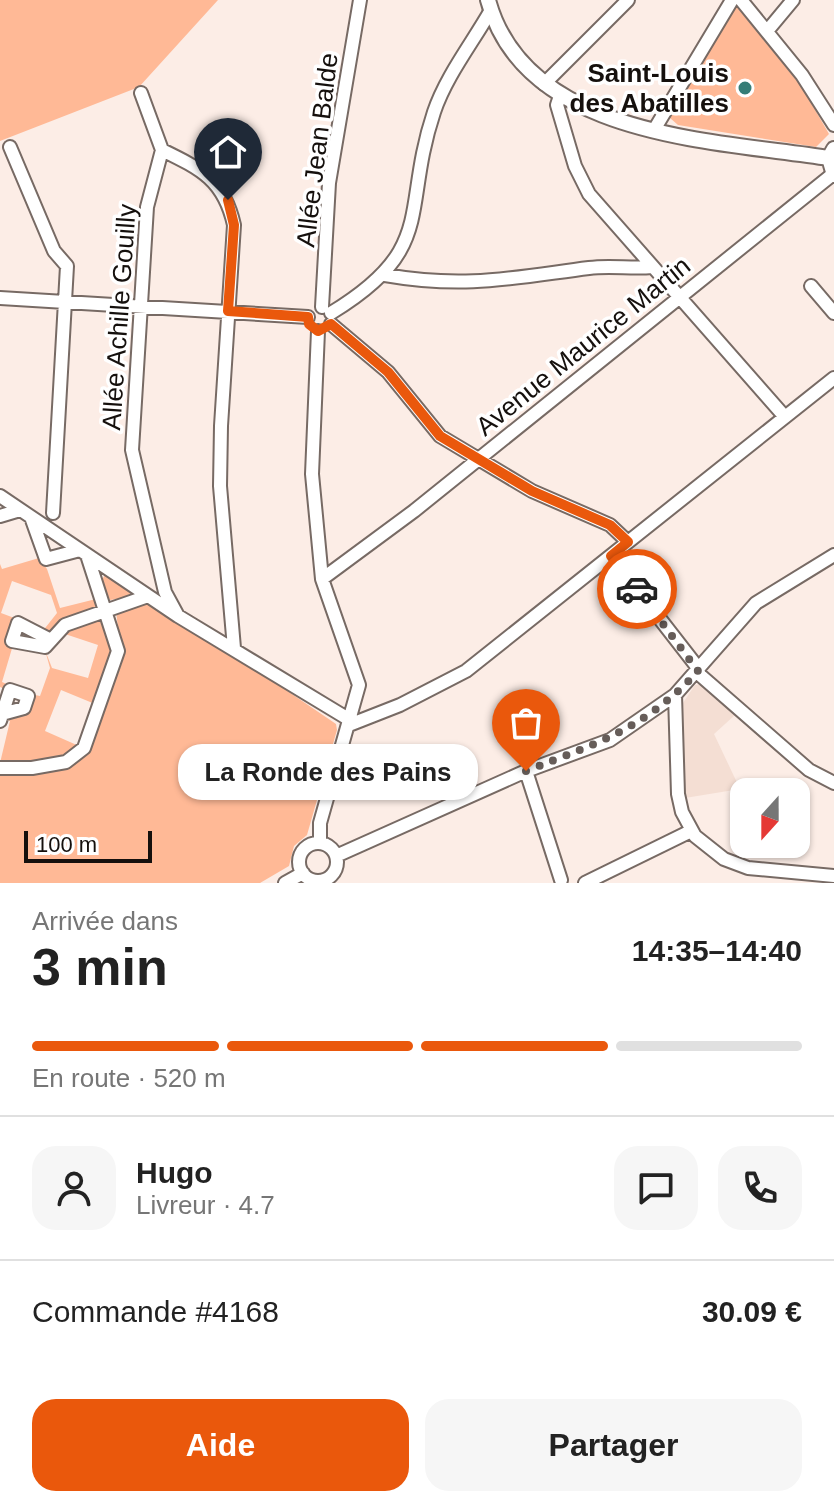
<!DOCTYPE html>
<html lang="fr">
<head>
<meta charset="utf-8">
<style>
	:root { --surface:#fff; --page:#f6f6f6; --text:#222; --muted:#767676; --line:#e0e0e0; --accent:#ea580c }
	body { margin:0; font-family:Helvetica,sans-serif; background:var(--page); color:var(--text); height:100vh; display:flex; flex-direction:column; font-size:30px; white-space:nowrap }
	* { box-sizing:border-box; margin:0 }
	p { font-size:26px; color:var(--muted) }
	.icon { flex:none; width:44px; height:44px; fill:none; stroke:currentColor; stroke-width:2; stroke-linecap:round; stroke-linejoin:round }
	.map { position:relative; height:883px; overflow:hidden }
	.drawer { display:flex; flex-direction:column; background:var(--surface); flex:1 }
	.drawer>* { flex:none }
	.needle { width:52px; rotate:201deg }
	.buttons { position:absolute; left:730px; top:778px; display:grid; gap:16px }
	.buttons a { display:grid; place-items:center; width:80px; height:80px; border-radius:16px; background:var(--surface); box-shadow:0 2px 6px #0004; font-size:40px }
	.scale { position:absolute; left:24px; bottom:20px; width:128px; box-sizing:border-box; padding-left:8px; border:4px solid #15100d; border-top:0; font-size:22px; line-height:28px; white-space:nowrap; color:#15100d; -webkit-text-stroke:6px #fff; paint-order:stroke }
	.pin { position:absolute; display:grid; place-items:center; width:68px; height:68px; color:#fff; margin:-82px -34px; border-radius:50% 50% 50% 0; rotate:-45deg; box-shadow:0 0 8px #0007 }
	.pin .icon { rotate:45deg }
	.courier { position:absolute; display:grid; place-items:center; width:80px; height:80px; margin:-40px; border:6px solid #ea580c; border-radius:50%; background:#fff; color:#222; box-shadow:0 2px 10px #0007 }
	.bubble { position:absolute; height:56px; border-radius:24px; background:var(--surface); box-shadow:0 2px 6px #0004; font-size:26px; font-weight:700; line-height:56px; text-align:center }
	.overview em { font-style:normal; font-weight:700 }
	.overview div { display:flex; flex-direction:column-reverse }
	.overview { display:flex; align-items:center; justify-content:space-between; height:136px; padding:0 32px }
	h1 { font-size:52px; font-weight:700; line-height:60px }
	.bar { display:grid; grid-template-columns:repeat(4,1fr); gap:12px 8px; align-content:center; height:96px; padding:0 32px }
	.bar i { height:10px; border-radius:6px; background:var(--line) }
	.bar .active { background:var(--accent) }
	.bar p { grid-column:span 4 }
	.line { display:flex; align-items:center; gap:20px; padding:0 32px; border-top:2px solid var(--line) }
	.line div { flex:1 }
	.round { display:grid; place-items:center; flex:none; width:84px; height:84px; border-radius:24px; background:var(--page) }
	.primary-button { display:flex; gap:16px; margin-top:auto; padding:16px 32px }
	.primary-button a { flex:1; height:92px; border-radius:24px; background:var(--accent); color:#fff; font-size:32px; font-weight:700; line-height:92px; text-align:center }
	.primary-button a+a { background:var(--page); color:var(--text) }
	.map>svg:first-child { display:block }
	.built { fill:#f4ded3 }
	.green { fill:#ffb996 }
	.lines { fill:none; stroke-linecap:round; stroke-linejoin:round }
	.minor-casing { stroke:#776a64; stroke-width:16 }
	.major-casing { stroke:#776a64; stroke-width:18 }
	.minor { stroke:#fff; stroke-width:12 }
	.major { stroke:#fff; stroke-width:14 }
	.done { stroke:#665d59; stroke-width:8; stroke-dasharray:0 14.4 }
	.route { stroke:#ea580c; stroke-width:10 }
	.poi-dot { fill:#357d77; stroke:#fff; stroke-width:3 }
	.labels { text-anchor:middle; stroke-width:7; stroke-linejoin:round; paint-order:stroke }
	.poi-label { font-size:26px; font-weight:bold; fill:#15100d; stroke:#fff; text-anchor:end }
	.street-label { font-size:26px; fill:#15100d; stroke:#fff }
</style>
</head>
<body>
<div class="map">
<svg width="834" height="883" viewBox="0 0 834 883">
	<rect width="100%" height="100%" fill="#fcede6"/>
	<!-- built -->
	<path class="built" d="M701 684 736 714 714 734 740 789 685 798 683 703 695 685Z"/>
	<!-- green -->
	<path class="green" d="M0 0H218L139 87 0 141Z
		M736 6 802 87 829 134 816 147 678 125 670 118Z
		M39 558 47 569 60 608 96 599 98 605 51 633 42 632 57 613 51 595 12 581 1 613 17 619 13 645 2 682 9 685 7 690 0 687V564L2 569Z
		M105 575 130 591V597L110 600 101 581Z
		M147 602 224 648 336 724 337 730 307 835 294 846 289 866 260 883H0V774L89 750 122 663 116 611Z
		M103 618 114 652 95 704 61 690 45 731 79 746C55 763 29 763 0 763L10 721 5 719 30 694 40 696 50 668 45 650 52 668 88 678 98 645 62 633Z"/>
	<g class="lines">
		<!-- minor casing -->
		<g class="minor-casing">
			<path id="minor" d="M741 0 802 75 834 125
				M768 30 793 0
				M544 84 628 0
				M141 93 162 150C201 169 224 180 234 225L221 426 220 486 234 648
				M560 96 557 105 575 166 589 194 785 417
				M654 130 732 0
				M10 147 54 251 67 266 53 513
				M162 150 147 207 132 450 165 592 178 616
				M385 275C465 289 511 278 589 268 610 265 631 269 652 267
				M811 286 834 313
				M0 298 308 317
				M322 307 329 183 360 0
				M331 313C438 248 401 211 434 112 446 76 473 42 491 10
				M331 324 388 372 440 436 532 491 610 525 628 542
				M318 331 312 474 322 579 359 685 320 823V843
				M0 496 178 616 350 720
				M0 516 20 510
				M31 517 46 559 80 550
				M611 556 695 664 700 675 809 770 834 783
				M322 579 414 511 833 174
				M51 640 18 623 12 641 45 647 65 625 148 596
				M675 695 678 794 682 812 695 836 724 859 748 868 834 876
				M0 721 10 690 28 696 24 708 2 714
				M349 725 400 705 466 671 834 378
				M0 768H32L66 762 84 748 118 651 87 555
				M526 771 561 880
				M299 862a19 19 0 1 1 38 0a19 19 0 1 1-38 0Z
				M336 856 526 771 610 740 675 695 756 603 834 555
				M285 883 303 873
				M585 883 691 831"/>
		</g>
		<!-- major casing -->
		<g class="major-casing">
			<path id="major" d="M488 0C525 138 714 140 829 158
				M834 149 829 158 834 175"/>
		</g>
		<!-- minor -->
		<use href="#minor" class="minor"/>
		<!-- major -->
		<use href="#major" class="major"/>
	</g>
	<g class="lines">
		<!-- done -->
		<path class="done" d="M526 771C597 743 645 729 698 671L637 589"/>
		<!-- route -->
		<path class="route" d="M228 200 234 225 228 311 308 317 309 324 318 331 331 324 388 372 440 436 532 491 610 525 628 542 611 556 637 589"/>
	</g>
	<!-- markers -->
	<circle class="poi-dot" cx="745" cy="88" r="8"/>
	<g class="labels">
		<!-- poi labels -->
		<g class="poi-label">
			<text x="729" y="82">Saint-Louis<tspan x="729" dy="30">des Abatilles</tspan></text>
		</g>
		<!-- street labels -->
		<g class="street-label">
			<text transform="translate(317 150) rotate(-83)" y="9">Allée Jean Balde</text>
			<text transform="translate(119 317) rotate(-86)" y="9">Allée Achille Gouilly</text>
			<text transform="translate(583 346) rotate(-39)" y="9">Avenue Maurice Martin</text>
		</g>
	</g>
</svg>
<div class="buttons">
<a><svg class="needle" viewBox="-14 -14 28 28"><path d="M0-13l5 13h-10z" fill="#e53935"/><path d="M0 13l5-13h-10z" fill="#767676"/></svg></a>
</div>
<div class="scale">100 m</div>
<div class="pin" style="left:526px;top:771px;background:#ea580c"><svg class="icon" aria-label="bag" viewBox="0 0 24 24"><path d="M5 8h14l-1 12H6zM9 8a3 3 0 0 1 6 0"/></svg></div>
<div class="pin" style="left:228px;top:200px;background:#1f2937"><svg class="icon" aria-label="home" viewBox="0 0 24 24"><path d="M3 11l9-7 9 7M6 9v11h12V9"/></svg></div>
<div class="courier" style="left:637px;top:589px"><svg class="icon" aria-label="car" viewBox="0 0 24 24"><path d="M5 17H2v-5l4-1 3-4h7l3 4 3 1v5h-3M9 17h6M6 11h13"/><circle cx="7" cy="17" r="2"/><circle cx="17" cy="17" r="2"/></svg></div>
<div class="bubble" style="left:178px;top:744px;width:300px">La Ronde des Pains</div>
</div>
<section class="drawer">
<div class="overview"><div><h1>3 min</h1><p>Arrivée dans</p></div><em>14:35–14:40</em></div>
<div class="bar"><i class="active"></i><i class="active"></i><i class="active"></i><i></i><p>En route · 520 m</p></div>
<div class="line" style="height:144px"><a class="round"><svg class="icon" aria-label="person" viewBox="0 0 24 24"><circle cx="12" cy="8" r="4"/><path d="M4 21q1-7 8-7t8 7"/></svg></a><div><b>Hugo</b><p>Livreur · 4.7</p></div><a class="round"><svg class="icon" aria-label="chat" viewBox="0 0 24 24"><path d="M4 5h16v11H9l-5 4z"/></svg></a><a class="round"><svg class="icon" aria-label="phone" viewBox="0 0 24 24"><path d="M5 4h4l2 5-3 2q2 4 5 5l2-3 5 2v4C11 20 4 13 5 4z"/></svg></a></div>
<div class="line" style="height:104px"><div>Commande #4168</div><b>30.09 €</b></div>
<div class="primary-button"><a>Aide</a><a>Partager</a></div>
</section>
</body>
</html>
